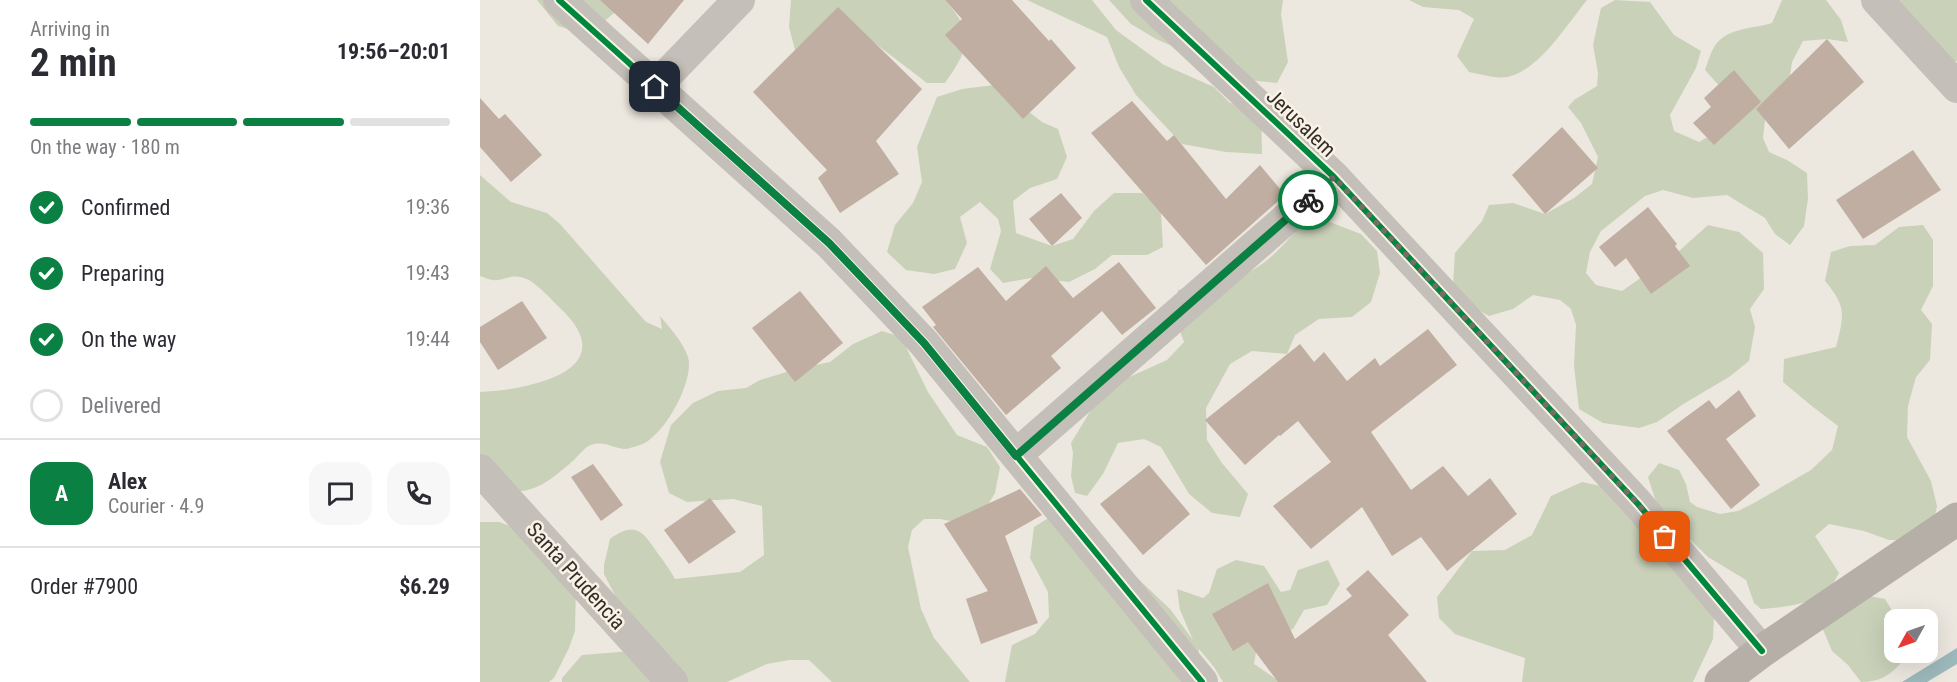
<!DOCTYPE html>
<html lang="en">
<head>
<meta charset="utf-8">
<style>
	:root { --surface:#fff; --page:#f7f7f7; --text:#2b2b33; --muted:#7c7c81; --line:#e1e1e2; --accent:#0b8043 }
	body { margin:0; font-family:"Roboto Condensed",sans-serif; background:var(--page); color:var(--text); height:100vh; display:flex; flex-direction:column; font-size:22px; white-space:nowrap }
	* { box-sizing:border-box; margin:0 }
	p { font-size:20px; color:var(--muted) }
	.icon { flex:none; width:33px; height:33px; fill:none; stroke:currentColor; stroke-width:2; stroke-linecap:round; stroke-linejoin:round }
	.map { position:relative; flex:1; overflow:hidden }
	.sheet { display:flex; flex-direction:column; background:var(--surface); width:480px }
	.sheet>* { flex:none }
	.needle { width:39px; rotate:230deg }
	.tools { position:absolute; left:1404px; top:609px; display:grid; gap:12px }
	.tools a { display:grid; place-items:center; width:54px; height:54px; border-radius:12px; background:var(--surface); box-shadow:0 6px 24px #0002; font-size:30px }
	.pin { position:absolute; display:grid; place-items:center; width:51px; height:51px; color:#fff; margin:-26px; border-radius:12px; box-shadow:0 3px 9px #0006 }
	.courier { position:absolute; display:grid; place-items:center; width:60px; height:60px; margin:-30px; border:4px solid #0b8043; border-radius:50%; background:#fff; color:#222; box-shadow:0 2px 8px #0007 }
	.head em { font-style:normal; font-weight:700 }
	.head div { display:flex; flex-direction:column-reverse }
	.head { display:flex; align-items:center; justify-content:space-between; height:102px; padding:0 30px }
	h1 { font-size:39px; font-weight:700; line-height:45px }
	.bar { display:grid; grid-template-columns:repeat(4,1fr); gap:9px 6px; align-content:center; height:72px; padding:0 30px }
	.bar i { height:8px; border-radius:4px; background:var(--line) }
	.bar .active { background:var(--accent) }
	.bar p { grid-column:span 4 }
	.line { display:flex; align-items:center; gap:15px; padding:0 30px; border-top:2px solid var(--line) }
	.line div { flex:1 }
	.round { display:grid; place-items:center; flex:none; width:63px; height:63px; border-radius:18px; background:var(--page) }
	ol { padding:0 30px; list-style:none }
	li { display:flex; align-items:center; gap:18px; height:66px }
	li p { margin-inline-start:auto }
	li .icon { padding:6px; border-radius:50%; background:var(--accent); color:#fff; stroke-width:4 }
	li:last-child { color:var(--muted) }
	li i { width:33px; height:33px; border:3px solid var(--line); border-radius:50% }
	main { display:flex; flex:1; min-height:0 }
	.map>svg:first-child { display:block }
	.green { fill:#cad1b9 }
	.water { fill:#9cb9bc }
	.building { fill:#bfaea1 }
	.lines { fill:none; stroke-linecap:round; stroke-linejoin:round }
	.street { stroke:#c4bfb8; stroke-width:32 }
	.secondary { stroke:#b5afa8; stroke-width:33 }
	.cycleway-casing { stroke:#f9f2e6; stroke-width:10 }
	.cycleway { stroke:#00873e; stroke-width:6 }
	.done { stroke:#756e67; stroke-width:6; stroke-dasharray:0 10.8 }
	.route { stroke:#0b8043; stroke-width:8 }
	.labels { text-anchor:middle; stroke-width:5; stroke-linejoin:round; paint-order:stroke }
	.street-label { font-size:21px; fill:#352d27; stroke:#f9f2e6 }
</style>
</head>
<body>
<main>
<section class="sheet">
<div class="head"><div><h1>2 min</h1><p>Arriving in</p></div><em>19:56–20:01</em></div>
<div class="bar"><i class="active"></i><i class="active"></i><i class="active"></i><i></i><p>On the way · 180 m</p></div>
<ol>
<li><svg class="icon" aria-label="check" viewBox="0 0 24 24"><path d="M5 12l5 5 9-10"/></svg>Confirmed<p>19:36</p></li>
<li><svg class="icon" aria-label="check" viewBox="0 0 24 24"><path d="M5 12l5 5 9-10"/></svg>Preparing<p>19:43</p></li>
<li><svg class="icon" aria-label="check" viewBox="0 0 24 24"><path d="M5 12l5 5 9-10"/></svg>On the way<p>19:44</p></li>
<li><i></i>Delivered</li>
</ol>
<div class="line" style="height:108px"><b class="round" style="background:var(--accent);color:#fff">A</b><div><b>Alex</b><p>Courier · 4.9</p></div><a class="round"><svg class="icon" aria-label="chat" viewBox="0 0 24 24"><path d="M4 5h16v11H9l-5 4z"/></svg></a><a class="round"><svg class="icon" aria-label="phone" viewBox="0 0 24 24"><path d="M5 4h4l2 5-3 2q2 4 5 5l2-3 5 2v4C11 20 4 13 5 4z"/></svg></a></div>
<div class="line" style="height:78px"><div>Order #7900</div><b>$6.29</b></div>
</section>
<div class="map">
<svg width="1477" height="682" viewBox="0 0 1477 682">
	<rect width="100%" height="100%" fill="#ece8df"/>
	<!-- green -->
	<path class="green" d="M57 0H138L134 13 122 23 99 32 78 26Z
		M311 0H465C496 35 489 48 465 83H447L392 41 315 50 309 27Z
		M547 0H612L636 30 684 65 734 87 750 103 781 108 782 154 746 152 702 144 656 95 639 67 627 37Z
		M629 0H803L801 14 808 62 797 83 769 80 757 63 721 50 699 49 676 39 651 24Z
		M929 0H1107C1088 23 1059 71 1027 77 1016 79 1000 74 989 72L977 56 994 19 979 10 943 7Z
		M1135 0 1170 2 1194 35 1221 51 1216 68 1190 115 1194 131 1219 142 1241 129 1261 110 1225 70C1228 62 1231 50 1237 43 1251 27 1273 29 1292 23L1302 0H1346L1361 20 1368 42 1347 39 1323 41 1312 62 1309 83 1299 109 1285 120 1283 138 1289 152 1307 160 1327 173 1328 199 1324 226 1310 245 1295 234 1285 218 1247 195 1213 198 1183 190 1165 196 1121 231 1110 252 1106 273 1116 285 1142 291 1199 251 1228 225 1259 232 1283 253 1284 289 1270 309 1275 327 1269 361 1249 377 1205 403 1177 422 1159 428 1123 423 1099 409 1094 366 1096 325 1091 309 1080 300 1053 295 1033 309 1009 316 989 305 973 285 975 253 1002 221 1009 205 1033 203 1065 214 1094 198 1112 184 1118 157 1101 123 1088 107 1094 100 1117 86 1118 73 1113 45 1121 8Z
		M1408 0H1477V61L1455 63Z
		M514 85 562 122 578 129 587 157 577 179 550 188 533 201 536 233 572 246 593 239 614 211 634 193H663L681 213 683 247 667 255H632L615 269 589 282 551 278 523 283 510 269 521 231 518 219 500 202 480 217 487 243 475 269 454 274 426 270 407 252 415 225 433 203 442 182 437 147 457 97 482 89Z
		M0 175 31 202 67 213 80 224 166 322 182 329 180 316C190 328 203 342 208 357 215 381 183 438 160 445 156 446 151 448 147 449 136 450 124 440 111 445 105 447 99 455 94 460 75 476 53 498 26 489 17 486 8 476 0 470V392C47 390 147 371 80 308 70 298 60 287 49 280 31 271 25 282 13 280 9 280 4 277 0 276Z
		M847 221 881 234 897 251 900 273 891 302 872 317 839 319 815 335 807 354 772 351 750 364 726 408 727 440 742 463 768 494 760 517 732 513 709 494 681 447 664 439 638 443 623 474 607 496 595 493 591 476 593 453 591 443 614 405 636 383 687 360 704 342 695 317 698 290C761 279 780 276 821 224Z
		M1443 225 1453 240V286L1441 310 1452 324 1450 360 1436 377 1428 406 1427 437 1451 481 1457 506 1453 524 1432 541 1409 540 1384 531 1349 524 1335 536 1359 573C1356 578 1353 585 1349 589 1334 604 1301 608 1281 609L1274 603 1266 580 1228 557 1185 515 1175 499 1168 477 1179 463 1199 470 1206 484 1210 502 1217 507 1240 514 1258 511 1274 503 1331 470 1352 450 1358 426 1333 407 1303 382 1304 359 1356 347C1364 315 1367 307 1345 281L1351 252 1370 246 1395 245 1419 227Z
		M402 331 421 337 448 392 477 435 507 447 520 467 515 493 500 518 486 524 460 519H444L432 530 428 547 441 609 454 638 490 682H352L329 660H309L287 664 247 682H207L136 597 124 574V565L130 539C157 519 164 534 179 555 185 563 190 570 195 579L260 572 284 555 282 506 253 499 207 502 189 493 180 462 191 425 213 403 238 391 266 388 280 380 316 369 350 362 373 344Z
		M1102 482 1135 489 1234 614 1233 639 1213 682H1042L1045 658 975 634 959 618 957 597 992 551 1025 550 1052 535 1071 496Z
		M570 517 653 574 690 609 713 640 700 610 697 589 723 598 729 593 737 569 756 560 784 566 801 592 810 590 818 570 848 560 860 584 847 605 824 610 813 629 777 647 774 664 796 679 819 682H743L734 667 719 649 717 676 719 682H525L532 645 555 634 569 617 568 592 550 558 554 527Z
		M0 522H19L66 539 96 584 95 631 89 648 74 678 69 682H0Z
		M1368 592 1405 599 1417 619 1414 620V652L1422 653 1421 663C1409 676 1399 682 1381 682L1368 665 1352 651 1337 615Z
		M152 651 186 682H82V678L102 655Z"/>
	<!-- water -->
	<path class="water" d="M1477 648V664L1447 682H1422Z"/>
	<!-- building -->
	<path class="building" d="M120 0H204L168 44Z
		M465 0H532L569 41 571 39 596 68 543 119 465 35 482 19Z
		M358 7 442 89 396 141 419 174 360 213 338 178 347 170 273 92Z
		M1347 39 1384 82 1309 149 1276 109Z
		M1254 70 1281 102 1234 145 1213 123 1231 107 1224 98Z
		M0 98 19 119 25 114 62 155 31 182 0 147Z
		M652 101 687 141 694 135 746 199 780 165 805 195 726 265 611 133Z
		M1082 127 1118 168 1065 214 1032 175Z
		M1433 150 1461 190 1383 239 1356 200Z
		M581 193 602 218 572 246 549 219Z
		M1168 207 1197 244 1195 246 1210 266 1171 294 1146 258 1135 267 1119 247Z
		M639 262 676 308 642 335 622 311 571 356 581 368 526 415 453 327 456 325 442 307 498 267 526 301 566 266 593 298Z
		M320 291 363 343 315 382 272 328Z
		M42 301 67 338 18 370 0 342V327Z
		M948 329 977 365 891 432 931 490 963 466 988 496 1010 478 1037 514 967 571 941 537 912 556 882 507 831 549 793 506 851 462 818 421 800 436 799 435 765 465 725 420 820 344 834 362 844 352 867 381 895 358 900 366Z
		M1259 390 1276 416 1246 439 1280 485 1251 509 1187 431 1229 400 1236 409Z
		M113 464 143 505 121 521 91 477Z
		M669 465 710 514 663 555 620 504Z
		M540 489 562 515 525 536 558 623 501 644 486 599 508 591 464 524Z
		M230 498 256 532 209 564 184 530Z
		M888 570 929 615 908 635 947 682H798L768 642 753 651 732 614 788 583 815 639 872 596 866 589Z"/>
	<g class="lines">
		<!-- street -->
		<path class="street" d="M79 0 349 243 444 343 722 682
			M666 0 854 177 1158 504 1282 651
			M1397 0 1477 87
			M175 87 259 0
			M536 455 854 177
			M0 470 192 682"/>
		<!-- secondary -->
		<path class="secondary" d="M1241 682 1282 651 1477 519"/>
		<!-- cycleway casing -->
		<g class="cycleway-casing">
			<path id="cycleway" d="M79 0 349 243 444 343 722 682
				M666 0 854 177 1158 504 1282 651"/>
		</g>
		<!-- cycleway -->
		<use href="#cycleway" class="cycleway"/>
	</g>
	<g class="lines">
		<!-- done -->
		<path class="done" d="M828 200 854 177 1158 504 1185 537"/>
		<!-- route -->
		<path class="route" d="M175 87 349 243 444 343 536 456 828 200"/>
	</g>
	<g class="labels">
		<!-- street labels -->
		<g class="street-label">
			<text transform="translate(821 123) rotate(44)" y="7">Jerusalem</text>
			<text transform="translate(96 576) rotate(48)" y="7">Santa Prudencia</text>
		</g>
	</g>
</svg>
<div class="tools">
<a><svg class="needle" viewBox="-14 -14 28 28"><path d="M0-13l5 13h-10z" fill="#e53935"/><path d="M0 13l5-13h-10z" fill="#7c7c81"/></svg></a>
</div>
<div class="pin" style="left:1185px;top:537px;background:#ea580c"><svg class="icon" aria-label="bag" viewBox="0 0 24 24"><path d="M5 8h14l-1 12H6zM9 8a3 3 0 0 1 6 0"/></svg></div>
<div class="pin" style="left:175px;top:87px;background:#1f2937"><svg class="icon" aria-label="home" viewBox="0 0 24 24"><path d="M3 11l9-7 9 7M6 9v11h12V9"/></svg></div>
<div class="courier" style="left:828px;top:200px"><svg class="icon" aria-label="bike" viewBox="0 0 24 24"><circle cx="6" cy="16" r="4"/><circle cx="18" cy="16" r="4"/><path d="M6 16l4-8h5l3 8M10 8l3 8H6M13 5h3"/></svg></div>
</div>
</main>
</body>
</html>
